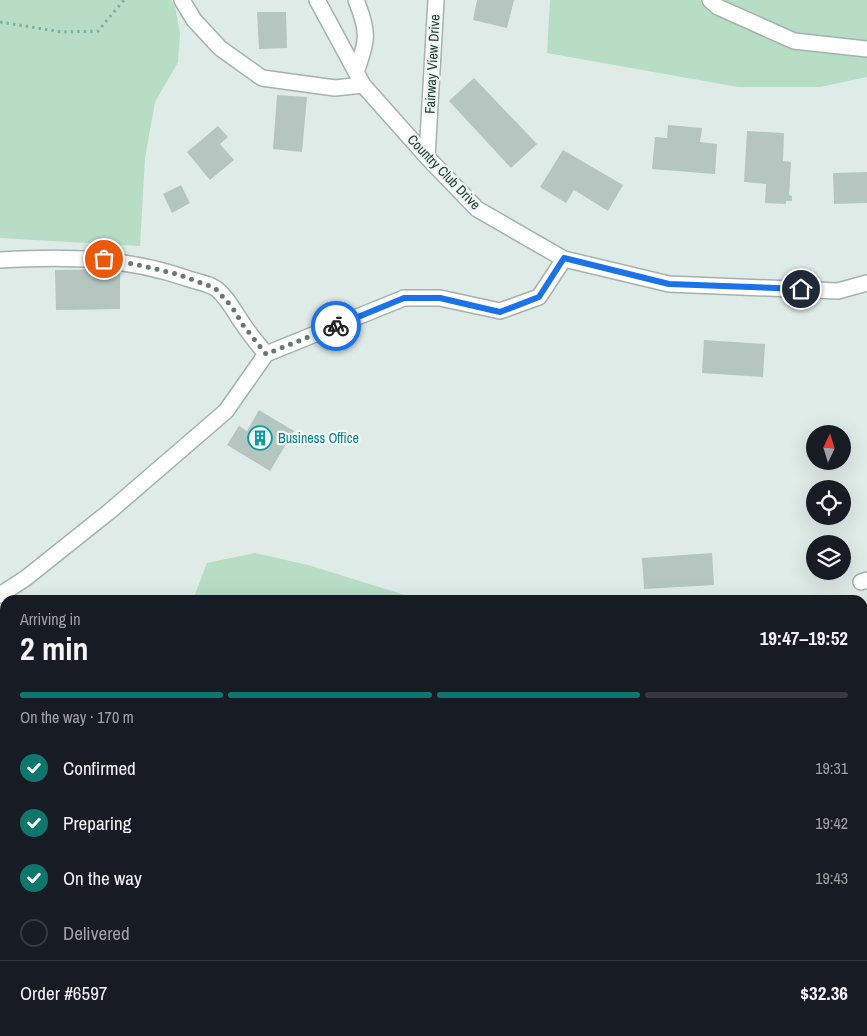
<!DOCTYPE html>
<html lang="en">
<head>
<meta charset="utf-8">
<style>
	:root { --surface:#171b24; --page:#242831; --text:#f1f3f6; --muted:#9ea1a6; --line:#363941; --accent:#0f766e }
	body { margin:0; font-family:"Archivo Narrow",sans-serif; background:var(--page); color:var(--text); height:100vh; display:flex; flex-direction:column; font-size:19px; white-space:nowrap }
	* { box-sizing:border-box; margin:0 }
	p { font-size:16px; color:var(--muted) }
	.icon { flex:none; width:28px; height:28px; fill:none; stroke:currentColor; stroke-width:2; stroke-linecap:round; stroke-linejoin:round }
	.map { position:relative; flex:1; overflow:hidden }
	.sheet { position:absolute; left:0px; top:595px; width:868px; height:441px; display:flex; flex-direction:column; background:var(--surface); border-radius:15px 15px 0 0; box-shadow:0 5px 20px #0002 }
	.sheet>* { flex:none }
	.needle { width:32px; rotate:4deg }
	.tools { position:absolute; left:806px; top:425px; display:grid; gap:10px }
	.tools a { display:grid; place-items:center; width:45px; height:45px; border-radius:50%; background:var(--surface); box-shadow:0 5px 20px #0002; font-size:25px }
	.pin { position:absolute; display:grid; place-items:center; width:42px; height:42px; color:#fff; margin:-21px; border:2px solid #fff; border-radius:50%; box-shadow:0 1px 5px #0007 }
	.courier { position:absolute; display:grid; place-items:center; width:50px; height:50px; margin:-25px; border:4px solid #1a73e8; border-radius:50%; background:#fff; color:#222; box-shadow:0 1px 6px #0007 }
	.overview em { font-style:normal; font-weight:700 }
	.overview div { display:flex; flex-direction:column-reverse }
	.overview { display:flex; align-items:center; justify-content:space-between; height:85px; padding:0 20px }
	h1 { font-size:32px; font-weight:700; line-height:38px }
	.bar { display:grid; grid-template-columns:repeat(4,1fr); gap:8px 5px; align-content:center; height:60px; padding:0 20px }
	.bar i { height:6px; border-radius:4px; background:var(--line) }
	.bar .on { background:var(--accent) }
	.bar p { grid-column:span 4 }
	.line { display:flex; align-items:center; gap:12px; padding:0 20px; border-top:1px solid var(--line) }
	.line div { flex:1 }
	ol { padding:0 20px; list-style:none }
	li { display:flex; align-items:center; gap:15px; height:55px }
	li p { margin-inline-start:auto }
	li .icon { padding:5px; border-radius:50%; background:var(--accent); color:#fff; stroke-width:4 }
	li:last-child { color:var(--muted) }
	li i { width:28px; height:28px; border:2px solid var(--line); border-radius:50% }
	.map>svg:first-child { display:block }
	.green { fill:#b7ddc5 }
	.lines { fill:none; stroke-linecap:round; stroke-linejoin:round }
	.stream { stroke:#85c0d3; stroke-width:5.5 }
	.building { fill:#b5c6c0 }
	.minor-casing { stroke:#a2b3ae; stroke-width:18 }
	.path { stroke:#7eb0a4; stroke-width:3; stroke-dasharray:2.5 4; stroke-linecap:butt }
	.minor { stroke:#fff; stroke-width:15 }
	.done { stroke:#637974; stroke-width:5; stroke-dasharray:0 9 }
	.route { stroke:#1a73e8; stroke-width:6 }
	.labels { text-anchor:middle; stroke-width:4.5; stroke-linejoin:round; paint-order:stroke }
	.street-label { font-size:14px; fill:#203c36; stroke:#f0f8f4 }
	.culture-label { font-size:14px; fill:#0d838f; stroke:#f0f8f4; text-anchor:start }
</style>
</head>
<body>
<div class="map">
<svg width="867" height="1036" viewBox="0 0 867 1036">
	<rect width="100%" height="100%" fill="#dfebe7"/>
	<!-- green -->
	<path class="green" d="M0 0H171L175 6 180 33 178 62 155 102 145 158 140 246 0 238Z
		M550 0H867V77L820 87H738L547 53Z
		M255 553 308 565 421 600H193L207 563Z"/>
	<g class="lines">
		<!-- stream -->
		<path class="stream" d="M0 715 5 714
			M862 769H867"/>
	</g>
	<!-- building -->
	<path class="building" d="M477 0H514L507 28 473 20Z
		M257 12H286L287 48 259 49Z
		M474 78 537 144 511 168 449 101Z
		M277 95 307 97 302 152 273 149Z
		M668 125 702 128 700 142 717 144 715 174 652 169 655 137 667 138Z
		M218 126 228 137 220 144 234 160 210 180 187 152Z
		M747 131 784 133 783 161 791 162 789 195 792 196V201H786V204L765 203 766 184 744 182Z
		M563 150 623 185 608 211 574 190 566 203 540 187Z
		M867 172V203L834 204 833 173Z
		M181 185 190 203 172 213 163 194Z
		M120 269V309L56 310 55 270Z
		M704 340 765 344 763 377 702 373Z
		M259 410 294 431 270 471 227 445 239 426 247 431Z
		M712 553 714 585 644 589 642 558Z
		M21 1031H50V1036H21Z
		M210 1031H256V1036H211Z
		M310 1031H343L342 1036H309Z
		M450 1031H481V1036H450Z
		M632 1031H667V1036H632Z"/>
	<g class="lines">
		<!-- minor casing -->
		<g class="minor-casing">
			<path id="minor" d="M182 0 194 20 220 48 262 78 335 88 363 85
				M317 0 363 85 427 157 477 209 564 259 669 284 838 291 867 283
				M356 0C369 32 368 40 356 72
				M710 0 718 7 794 41 867 49
				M427 157 436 0
				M0 260C65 256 127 257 189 279 197 282 208 283 215 288 226 295 235 313 243 324 250 335 258 344 266 354
				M861 582 867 580
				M0 595 26 578 110 511 226 411 266 354 404 298H440L500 311 539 297 564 259
				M862 865 867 864
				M0 909H5
				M392 1031V1036"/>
		</g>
		<!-- path -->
		<path class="path" d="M0 22 62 32 98 31 124 0"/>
		<!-- minor -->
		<use href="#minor" class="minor"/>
	</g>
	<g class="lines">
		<!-- done -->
		<path class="done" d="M104 259 134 264 177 274 215 288 232 307 243 325 266 354 336 326"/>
		<!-- route -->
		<path class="route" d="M336 326 404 298H440L500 312 539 297 564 258 669 284 801 289"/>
	</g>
	<!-- icons -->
	<defs>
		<g id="building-ring" transform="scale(1.25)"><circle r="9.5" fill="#f0f8f4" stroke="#0f9aa8" stroke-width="1.5"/><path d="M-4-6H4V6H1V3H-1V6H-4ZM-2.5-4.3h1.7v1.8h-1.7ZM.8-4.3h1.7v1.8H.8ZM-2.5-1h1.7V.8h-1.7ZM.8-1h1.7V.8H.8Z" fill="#0f9aa8"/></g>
	</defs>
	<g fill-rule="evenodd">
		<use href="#building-ring" x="260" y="438"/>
	</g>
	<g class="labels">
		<!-- street labels -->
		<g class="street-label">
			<text transform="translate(432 64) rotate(-87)" y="5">Fairway View Drive</text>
			<text transform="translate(444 172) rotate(46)" y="5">Country Club Drive</text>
		</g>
		<!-- culture labels -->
		<g class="culture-label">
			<text x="278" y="443">Business Office</text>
		</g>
	</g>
</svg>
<div class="tools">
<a><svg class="needle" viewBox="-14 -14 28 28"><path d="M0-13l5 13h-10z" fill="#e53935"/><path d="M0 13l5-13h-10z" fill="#9ea1a6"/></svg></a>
<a><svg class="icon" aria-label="locate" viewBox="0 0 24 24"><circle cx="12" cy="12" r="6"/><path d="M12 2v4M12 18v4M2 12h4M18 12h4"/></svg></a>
<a><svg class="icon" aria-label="layers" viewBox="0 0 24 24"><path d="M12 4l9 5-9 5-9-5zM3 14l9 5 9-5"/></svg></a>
</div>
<div class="pin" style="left:104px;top:259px;background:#ea580c"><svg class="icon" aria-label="bag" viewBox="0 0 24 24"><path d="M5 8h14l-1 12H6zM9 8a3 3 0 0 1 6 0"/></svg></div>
<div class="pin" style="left:801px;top:289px;background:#1f2937"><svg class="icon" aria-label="home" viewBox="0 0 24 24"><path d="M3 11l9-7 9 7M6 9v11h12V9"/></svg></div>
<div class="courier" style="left:336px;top:326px"><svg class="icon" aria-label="bike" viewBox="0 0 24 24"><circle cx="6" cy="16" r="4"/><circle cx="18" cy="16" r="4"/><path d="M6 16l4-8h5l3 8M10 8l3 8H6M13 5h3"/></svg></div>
<section class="sheet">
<div class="overview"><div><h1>2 min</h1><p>Arriving in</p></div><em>19:47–19:52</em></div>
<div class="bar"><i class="on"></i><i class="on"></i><i class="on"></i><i></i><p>On the way · 170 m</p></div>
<ol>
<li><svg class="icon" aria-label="check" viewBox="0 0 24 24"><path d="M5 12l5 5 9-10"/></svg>Confirmed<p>19:31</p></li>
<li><svg class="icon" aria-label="check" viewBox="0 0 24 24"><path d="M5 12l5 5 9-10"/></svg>Preparing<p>19:42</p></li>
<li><svg class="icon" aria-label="check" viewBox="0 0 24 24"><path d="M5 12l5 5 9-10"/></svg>On the way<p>19:43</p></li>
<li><i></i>Delivered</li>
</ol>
<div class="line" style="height:65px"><div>Order #6597</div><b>$32.36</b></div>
</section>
</div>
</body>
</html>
